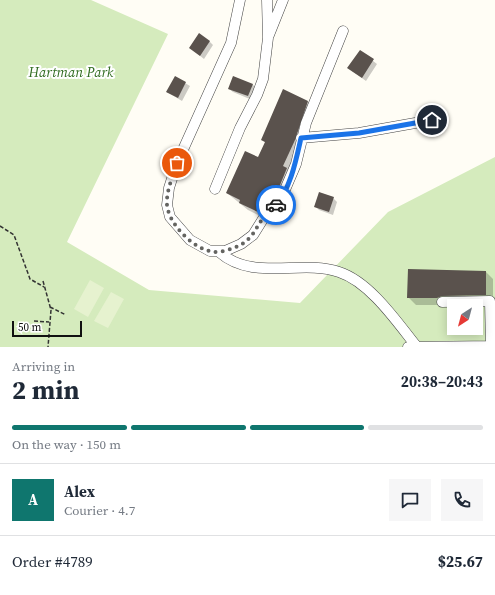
<!DOCTYPE html>
<html lang="en">
<head>
<meta charset="utf-8">
<style>
	:root { --surface:#fff; --page:#f6f6f7; --text:#1f2937; --muted:#747a83; --line:#e0e1e3; --accent:#0f766e }
	body { margin:0; font-family:"Source Serif 4",serif; background:var(--page); color:var(--text); height:100vh; display:flex; flex-direction:column; font-size:15px; white-space:nowrap }
	* { box-sizing:border-box; margin:0 }
	p { font-size:13px; color:var(--muted) }
	.icon { flex:none; width:22px; height:22px; fill:none; stroke:currentColor; stroke-width:2; stroke-linecap:round; stroke-linejoin:round }
	.map { position:relative; height:347px; overflow:hidden }
	.sheet { display:flex; flex-direction:column; background:var(--surface); flex:1 }
	.sheet>* { flex:none }
	.needle { width:26px; rotate:216deg }
	.tools { position:absolute; left:447px; top:299px; display:grid; gap:8px }
	.tools a { display:grid; place-items:center; width:36px; height:36px; border-radius:0px; background:var(--surface); box-shadow:0 2px 10px #0003; font-size:20px }
	.scale { position:absolute; left:12px; bottom:10px; width:70px; box-sizing:border-box; padding-left:4px; border:2px solid #111; border-top:0; font-size:11px; line-height:14px; white-space:nowrap; color:#111; -webkit-text-stroke:3px #fff; paint-order:stroke }
	.pin { position:absolute; display:grid; place-items:center; width:34px; height:34px; color:#fff; margin:-17px; border:2px solid #fff; border-radius:50%; box-shadow:0 1px 4px #0007 }
	.courier { position:absolute; display:grid; place-items:center; width:40px; height:40px; margin:-20px; border:3px solid #1a73e8; border-radius:50%; background:#fff; color:#222; box-shadow:0 1px 5px #0007 }
	.overview em { font-style:normal; font-weight:700 }
	.overview div { display:flex; flex-direction:column-reverse }
	.overview { display:flex; align-items:center; justify-content:space-between; height:68px; padding:0 12px }
	h1 { font-size:26px; font-weight:700; line-height:30px }
	.bar { display:grid; grid-template-columns:repeat(4,1fr); gap:6px 4px; align-content:center; height:48px; padding:0 12px }
	.bar i { height:5px; border-radius:3px; background:var(--line) }
	.bar .selected { background:var(--accent) }
	.bar p { grid-column:span 4 }
	.line { display:flex; align-items:center; gap:10px; padding:0 12px; border-top:1px solid var(--line) }
	.line div { flex:1 }
	.round { display:grid; place-items:center; flex:none; width:42px; height:42px; border-radius:0px; background:var(--page) }
	.map>svg:first-child { display:block }
	.green { fill:#d5ebbd; fill-rule:evenodd }
	.pitch { fill:#e6f2cf }
	.shadow { fill:#0003 }
	.building { fill:#5a524d }
	.lines { fill:none; stroke-linecap:round; stroke-linejoin:round }
	.minor-casing { stroke:#444; stroke-width:11 }
	.path { stroke:#333; stroke-width:1.5; stroke-dasharray:4 2; stroke-linecap:butt }
	.minor { stroke:#fff; stroke-width:10 }
	.done { stroke:#646461; stroke-width:4; stroke-dasharray:0 7.2 }
	.route { stroke:#1a73e8; stroke-width:5 }
	.labels { text-anchor:middle; stroke-width:4; stroke-linejoin:round; paint-order:stroke }
	.park-label { font-size:14px; font-style:italic; fill:#2f6b1f; stroke:#fff }
</style>
</head>
<body>
<div class="map">
<svg width="495" height="347" viewBox="0 0 495 347">
	<rect width="100%" height="100%" fill="#fffdf5"/>
	<!-- green -->
	<path class="green" d="M0 0H91L168 34 67 242 149 290 300 303 388 212 495 157V347H0ZM454 306H476V328H454Z"/>
	<!-- pitch -->
	<path class="pitch" d="M90 280 104 288 88 317 74 309Z
		M111 292 124 299 108 328 94 321Z"/>
	<!-- shadow -->
	<path class="shadow" d="M209 41 213 45 204 59 190 48Z
		M360 51 377 64 366 81 352 71Z
		M175 77 190 86 182 101 167 92Z
		M252 84 256 88 252 100 233 92 229 89Z
		M307 101 315 109 268 220 248 210 227 193 259 158 266 143 262 140Z
		M333 198 337 202 333 215 319 210 315 206Z
		M486 272 493 279V302L445 305H416L408 297Z"/>
	<!-- building -->
	<path class="building" d="M199 33 210 41 200 56 189 48Z
		M360 50 374 59 362 78 347 68Z
		M175 76 186 82 178 98 166 92Z
		M233 76 253 84 248 96 228 89Z
		M283 89 308 101 295 140 283 166 287 168 276 195 270 192 260 213 239 203 240 200 226 193 245 151 258 157 265 142 261 140Z
		M319 192 334 197 329 212 314 207Z
		M408 269 486 271V295L442 296 437 298H407Z"/>
	<g class="lines">
		<!-- minor casing -->
		<g class="minor-casing">
			<path id="minor" d="M240 0 231 43 177 163 169 188 167 205 170 217 190 240 210 251H225L241 244 253 235 263 219 281 199 296 164 306 123 343 31
				M269 35 283 0
				M301 138 359 133 432 120
				M215 189 240 128 257 95 263 79 268 38 267 0
				M219 252C253 282 300 259 339 272 370 282 397 322 417 347
				M442 302 490 301 491 346
				M408 347 495 346"/>
		</g>
		<!-- path -->
		<path class="path" d="M0 226 14 235 30 279 44 287
			M43 281 51 310 48 347
			M50 307 66 315
			M34 321 49 322"/>
		<!-- minor -->
		<use href="#minor" class="minor"/>
	</g>
	<g class="lines">
		<!-- done -->
		<path class="done" d="M177 163C173 176 166 191 167 205 169 224 191 246 209 251 219 254 233 249 242 244 253 237 256 228 263 218 267 214 271 209 276 205"/>
		<!-- route -->
		<path class="route" d="M276 205C291 187 296 160 301 138L359 133 432 120"/>
	</g>
	<g class="labels">
		<!-- park labels -->
		<g class="park-label">
			<text x="71" y="77">Hartman Park</text>
		</g>
	</g>
</svg>
<div class="tools">
<a><svg class="needle" viewBox="-14 -14 28 28"><path d="M0-13l5 13h-10z" fill="#e53935"/><path d="M0 13l5-13h-10z" fill="#747a83"/></svg></a>
</div>
<div class="scale">50 m</div>
<div class="pin" style="left:177px;top:163px;background:#ea580c"><svg class="icon" aria-label="bag" viewBox="0 0 24 24"><path d="M5 8h14l-1 12H6zM9 8a3 3 0 0 1 6 0"/></svg></div>
<div class="pin" style="left:432px;top:120px;background:#1f2937"><svg class="icon" aria-label="home" viewBox="0 0 24 24"><path d="M3 11l9-7 9 7M6 9v11h12V9"/></svg></div>
<div class="courier" style="left:276px;top:205px"><svg class="icon" aria-label="car" viewBox="0 0 24 24"><path d="M5 17H2v-5l4-1 3-4h7l3 4 3 1v5h-3M9 17h6M6 11h13"/><circle cx="7" cy="17" r="2"/><circle cx="17" cy="17" r="2"/></svg></div>
</div>
<section class="sheet">
<div class="overview"><div><h1>2 min</h1><p>Arriving in</p></div><em>20:38–20:43</em></div>
<div class="bar"><i class="selected"></i><i class="selected"></i><i class="selected"></i><i></i><p>On the way · 150 m</p></div>
<div class="line" style="height:72px"><b class="round" style="background:var(--accent);color:#fff">A</b><div><b>Alex</b><p>Courier · 4.7</p></div><a class="round"><svg class="icon" aria-label="chat" viewBox="0 0 24 24"><path d="M4 5h16v11H9l-5 4z"/></svg></a><a class="round"><svg class="icon" aria-label="phone" viewBox="0 0 24 24"><path d="M5 4h4l2 5-3 2q2 4 5 5l2-3 5 2v4C11 20 4 13 5 4z"/></svg></a></div>
<div class="line" style="height:52px"><div>Order #4789</div><b>$25.67</b></div>
</section>
</body>
</html>
